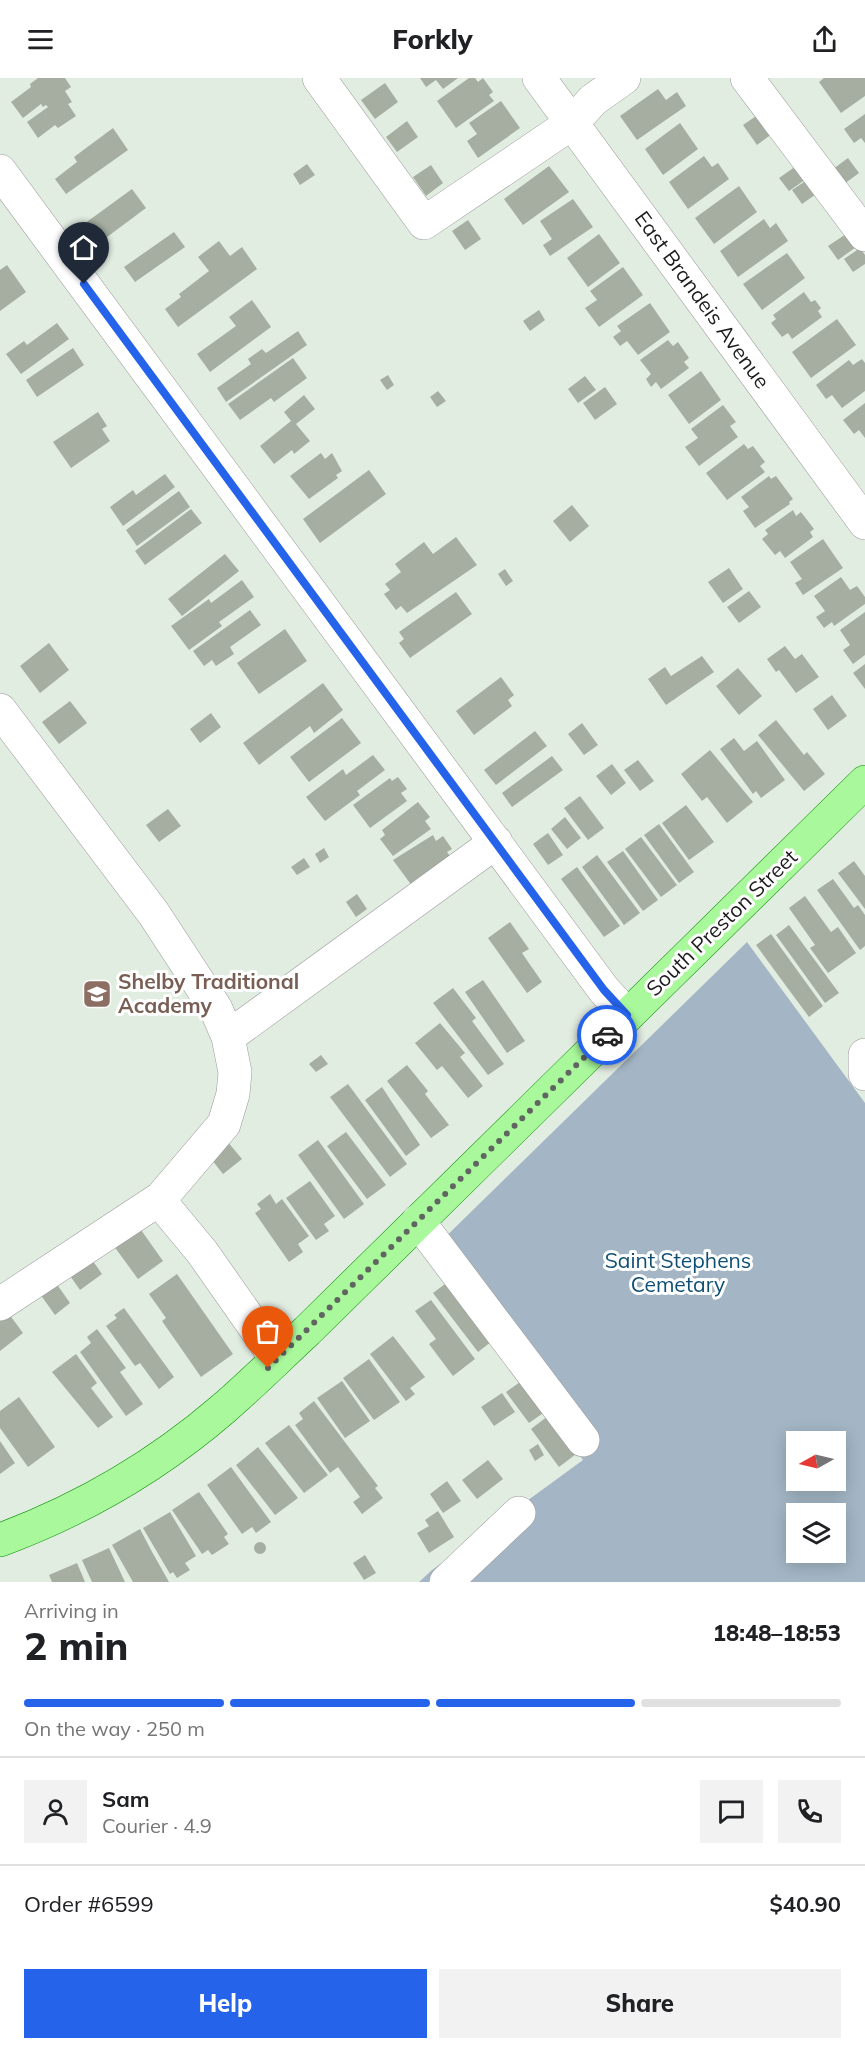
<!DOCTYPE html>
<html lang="en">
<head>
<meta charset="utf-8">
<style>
	:root { --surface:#fff; --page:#f2f2f2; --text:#202124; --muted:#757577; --line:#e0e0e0; --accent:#2563eb }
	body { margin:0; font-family:Mulish,sans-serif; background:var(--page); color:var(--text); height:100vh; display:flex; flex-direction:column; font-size:22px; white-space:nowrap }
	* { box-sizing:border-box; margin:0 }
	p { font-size:20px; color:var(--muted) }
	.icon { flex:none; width:33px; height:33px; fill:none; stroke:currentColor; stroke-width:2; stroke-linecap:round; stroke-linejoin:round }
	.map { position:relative; height:1504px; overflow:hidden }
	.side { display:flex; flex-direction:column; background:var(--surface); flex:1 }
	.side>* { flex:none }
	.needle { width:39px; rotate:262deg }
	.controls { position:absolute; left:786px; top:1353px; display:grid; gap:12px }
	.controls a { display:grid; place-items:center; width:60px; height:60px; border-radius:0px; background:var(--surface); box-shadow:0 3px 15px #0003; font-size:30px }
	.pin { position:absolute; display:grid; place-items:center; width:51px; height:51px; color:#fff; margin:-62px -26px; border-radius:50% 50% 50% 0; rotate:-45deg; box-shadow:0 0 6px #0007 }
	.pin .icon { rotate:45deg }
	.courier { position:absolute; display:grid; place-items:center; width:60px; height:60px; margin:-30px; border:4px solid #2563eb; border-radius:50%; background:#fff; color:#222; box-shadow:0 2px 8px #0007 }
	.headline em { font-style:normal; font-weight:800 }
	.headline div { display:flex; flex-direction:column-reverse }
	.headline { display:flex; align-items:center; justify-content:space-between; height:102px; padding:0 24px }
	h1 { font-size:39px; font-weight:800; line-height:45px }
	.bar { display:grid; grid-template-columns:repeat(4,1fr); gap:9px 6px; align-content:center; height:72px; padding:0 24px }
	.bar i { height:8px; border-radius:4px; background:var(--line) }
	.bar .selected { background:var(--accent) }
	.bar p { grid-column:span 4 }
	.line { display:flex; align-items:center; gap:15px; padding:0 24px; border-top:2px solid var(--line) }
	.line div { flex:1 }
	.round { display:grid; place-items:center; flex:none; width:63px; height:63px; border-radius:0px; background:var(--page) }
	.primary-button { display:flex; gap:12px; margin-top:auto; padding:12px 24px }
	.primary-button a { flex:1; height:69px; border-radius:0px; background:var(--accent); color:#fff; font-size:24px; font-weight:800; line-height:69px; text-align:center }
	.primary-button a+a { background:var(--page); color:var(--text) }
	header { display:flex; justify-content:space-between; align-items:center; height:78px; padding:0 24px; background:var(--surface); font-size:27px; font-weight:800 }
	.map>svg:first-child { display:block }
	.cemetery { fill:#a4b6c5; fill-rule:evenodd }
	.building { fill:#a5aea1 }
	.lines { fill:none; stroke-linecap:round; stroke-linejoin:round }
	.minor-casing { stroke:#999; stroke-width:34 }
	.major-casing { stroke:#0b8f05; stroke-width:34 }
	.minor { stroke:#fff; stroke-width:33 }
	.major { stroke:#a9f89c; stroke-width:33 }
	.done { stroke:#616561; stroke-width:6; stroke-dasharray:0 10.8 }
	.route { stroke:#2563eb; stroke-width:8 }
	.labels { text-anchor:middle; stroke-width:6; stroke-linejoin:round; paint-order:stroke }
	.street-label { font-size:21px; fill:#1c1c1c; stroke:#fff }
	.education-label { font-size:21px; font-weight:bold; fill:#785e54; stroke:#fff; text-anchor:start }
	.park-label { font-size:21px; fill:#0f4f75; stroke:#fff }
</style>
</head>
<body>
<header><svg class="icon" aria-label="menu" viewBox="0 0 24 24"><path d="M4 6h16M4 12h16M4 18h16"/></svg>Forkly<svg class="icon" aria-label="share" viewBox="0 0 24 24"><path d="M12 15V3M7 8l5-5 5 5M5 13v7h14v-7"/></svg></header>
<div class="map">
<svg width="865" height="1504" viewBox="0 0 865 1504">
	<rect width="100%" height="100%" fill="#e2ede2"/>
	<!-- cemetery -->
	<path class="cemetery" d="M747 864 865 1025V1504H419L432 1492 583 1382 428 1176ZM796 1364H836V1402H796ZM796 1436H836V1474H796Z"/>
	<!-- building -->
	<path class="building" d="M38 0H65L71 9 65 13 72 24 68 26 76 38 58 50 55 47 38 60 27 44 48 29 46 27 43 29 41 26 23 40 11 24 31 9 30 6Z
		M420 0H458L443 11 436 2 426 9Z
		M469 0H475L478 4 483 0 493 14 489 17 494 23 456 50 437 23Z
		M824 0H865V18L841 35 819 4Z
		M385 5 398 24 375 41 361 22Z
		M658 11 666 22 677 14 686 28 637 62 620 38Z
		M501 23 520 50 478 80 467 63 477 56 469 45Z
		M762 34 776 53 757 67 743 47Z
		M865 36V65L861 60 854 65 844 51Z
		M407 43 418 59 397 74 386 59Z
		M680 45 698 71 663 97 645 71Z
		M113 50 128 72 66 116 55 101 77 84 74 79Z
		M704 78 712 89 718 85 729 101 688 131 669 104Z
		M848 80 859 95 840 109 829 94Z
		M307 86 315 97 300 107 293 96Z
		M799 86 809 99 789 113 779 100Z
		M431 87 443 105 426 118 413 99Z
		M549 88 569 114 523 147 504 121Z
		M810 100 819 114 802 126 792 112Z
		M739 108 757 134 714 166 695 140Z
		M132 111 146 130 99 165 84 146Z
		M573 121 593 149 550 178 543 167 552 161 540 143Z
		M764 141 770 150 776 145 788 163 738 199 720 173Z
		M468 142 481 161 465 172 452 153Z
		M174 154 185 169 135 204 124 189Z
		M849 154 859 167 838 182 828 168Z
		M599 156 620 185 588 209 567 180Z
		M219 163 230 178 242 169 257 191 178 249 165 231 181 219 179 216 209 193 198 179Z
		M860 170 865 177V186L853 194 844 181Z
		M787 175 805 200 762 232 743 206Z
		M7 187 26 214 0 233V192Z
		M623 189 643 217 599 249 585 230 597 222 590 213Z
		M804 214 811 224 815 222 821 230 818 233 822 239 792 261 788 255 782 259 771 245 776 241 773 237Z
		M252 222 271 249 210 294 197 276 236 248 229 239Z
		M650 225 670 254 638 277 627 263 620 268 613 259 621 253 617 248Z
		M539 232 545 242 530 253 523 243Z
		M837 241 856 267 811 300 792 274Z
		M57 245 69 261 21 296 6 276 24 263 27 267Z
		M298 253 307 267 226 324 217 310 251 286 248 281 262 271 266 275Z
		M668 262 673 268 678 264 689 280 684 284 689 290 661 311 656 304 651 309 646 301 651 296 640 282Z
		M73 270 84 287 37 319 26 302Z
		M293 280 307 300 274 324 271 320 240 342 228 326Z
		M862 281 865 285V313L842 330 832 317 826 321 816 307 849 282 853 287Z
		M701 293 721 322 689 346 668 317Z
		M388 297 394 307 387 312 380 302Z
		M585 298 596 312 578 325 568 311Z
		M605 309 617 326 595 342 583 325Z
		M438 313 446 323 437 329 430 319Z
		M304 317 315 331 296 346 310 363 294 376 292 372 274 386 260 368 291 343 284 334Z
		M865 325V360L859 352 854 356 843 342Z
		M723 327 736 344 730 348 738 359 699 388 685 369 698 360 691 351Z
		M98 334 107 348 102 351 110 363 71 390 53 364Z
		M744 366 748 371 753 368 765 384 760 388 765 394 727 422 706 395Z
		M321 375 325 381 332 375 342 393 336 397 338 400 309 421 290 398Z
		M369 392 386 416 320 465 303 441Z
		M165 396 175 409 123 448 110 429 133 412 136 417Z
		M769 398 771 401 776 398 793 421 789 424 790 426 755 450 743 433 749 429 741 419Z
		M179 413 190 429 137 468 126 452Z
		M572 427 589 448 570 464 553 443Z
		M191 431 202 445 145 487 135 473Z
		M793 432 796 438 801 434 814 451 810 454 813 459 785 480 780 473 775 477 762 461 768 456 765 452Z
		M456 459 477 487 407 535 401 528 396 532 384 516 390 512 385 506 401 494 395 486 424 464 433 476Z
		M823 461 843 490 803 517 795 505 802 501 790 484Z
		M225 476 239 493 182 538 168 521Z
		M729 490 743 511 723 525 708 504Z
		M505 491 513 503 506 508 498 496Z
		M841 499 850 512 857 508 865 519V526L834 548 832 544 824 550 816 539 825 533 814 518Z
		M242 502 254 519 219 544 222 548 189 572 171 548 209 521 211 525Z
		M749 513 761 529 739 545 727 529Z
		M456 514 472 536 410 580 399 565 404 561 399 554Z
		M250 532 261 547 230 569 234 576 216 588 212 582 204 588 193 573Z
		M865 534V577L853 586 843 572 850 567 840 552Z
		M285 551 307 583 259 616 237 585Z
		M49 565 69 592 40 615 20 588Z
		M785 568 795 581 802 576 819 599 796 615 779 592 776 594 767 581Z
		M702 578 714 594 666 627 648 601 665 589 671 598Z
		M865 586V611L853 595Z
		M738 590 762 618 739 637 716 608Z
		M501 599 514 617 508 622 512 628 474 657 456 633Z
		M323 605 343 632 314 655 310 648 259 687 243 665Z
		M832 617 847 638 828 652 813 631Z
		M70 623 87 645 59 666 42 644Z
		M211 635 221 649 200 665 190 651Z
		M342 640 361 665 309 704 290 679Z
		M776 642 804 677 807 674 825 696 804 713 758 657Z
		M582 645 598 667 584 677 568 656Z
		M535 653 547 668 496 707 484 692Z
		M734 660 744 673 757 663 785 702 761 720 756 713 753 716 720 671Z
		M710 672 753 724 727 745 707 719 702 723 681 696Z
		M373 677 385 692 357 713 360 717 325 743 306 719 343 691 346 697Z
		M552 678 563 692 512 729 502 715Z
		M638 682 654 703 640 713 624 692Z
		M612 686 626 705 611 717 596 698Z
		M398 699 407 711 401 715 407 723 370 750 353 727 390 700 392 703Z
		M580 718 604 750 588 762 564 730Z
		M418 724 430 739 425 743 431 751 393 778 380 761 385 757 382 752Z
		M686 727 714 764 689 782 662 745Z
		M168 731 181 748 159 764 146 747Z
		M565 739 581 760 567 771 551 751Z
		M659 746 694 794 679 805 644 757Z
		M548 755 563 777 548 787 533 766Z
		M433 757 436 763 443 758 452 771 447 774 453 782 415 812 393 782Z
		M641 759 677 807 661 819 625 771Z
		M324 770 329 779 320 785 315 776Z
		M623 773 658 822 643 833 607 784Z
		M597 777 640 835 624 847 582 789Z
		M304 780 310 789 297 797 291 789Z
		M854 783 865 798V831L838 795Z
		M577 789 620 848 604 859 561 801Z
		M833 801 854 830 858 827 865 837V868L860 872 817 812Z
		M357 816 367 831 356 839 346 824Z
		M805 818 831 854 838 849 856 875 828 895 810 870 815 867 789 830Z
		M510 844 529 871 522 875 542 904 527 915 488 860Z
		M789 847 839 915 825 925 776 857Z
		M771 856 823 928 809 939 756 867Z
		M483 902 525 963 507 975 465 914Z
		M453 910 476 940 472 943 504 986 488 997 433 925Z
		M440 945 465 975 460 979 483 1008 468 1020 442 988 437 992 415 965Z
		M321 977 328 986 316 994 309 986Z
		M407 987 428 1013 425 1016 449 1047 431 1060 387 1003Z
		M348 1006 407 1086 390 1099 330 1019Z
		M382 1009 420 1067 406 1078 365 1022Z
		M346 1054 386 1107 367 1121 327 1068Z
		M318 1062 364 1126 344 1141 298 1077Z
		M227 1063 242 1081 223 1096 208 1077Z
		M310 1103 335 1138 324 1146 329 1153 316 1162 286 1120Z
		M270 1116 276 1126 282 1121 309 1158 298 1166 303 1174 289 1184 255 1135 261 1131 257 1126Z
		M134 1142 163 1183 138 1201 108 1160Z
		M88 1176 102 1196 80 1212 66 1192Z
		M177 1196 233 1276 201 1299 162 1243 166 1240 149 1216Z
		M453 1200 500 1257 478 1274 433 1215Z
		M56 1205 70 1225 55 1237 40 1216Z
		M431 1222 475 1281 453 1298 429 1266 436 1261 415 1233Z
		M124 1230 174 1299 159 1311 140 1285 135 1288 106 1248 117 1240 114 1237Z
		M9 1236 23 1255 0 1273V1242Z
		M97 1251 126 1290 120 1294 143 1326 126 1338 80 1274 91 1265 87 1259Z
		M393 1258 425 1299 410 1310 415 1316 406 1323 370 1276Z
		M76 1276 97 1305 91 1310 113 1339 98 1350 52 1294Z
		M369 1281 400 1324 374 1342 343 1300Z
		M523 1302 546 1333 529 1345 506 1314Z
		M342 1303 370 1343 345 1360 317 1320Z
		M502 1315 515 1334 494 1348 481 1329Z
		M19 1319 55 1369 28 1389 0 1350V1333Z
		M314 1323 378 1408 375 1410 383 1420 362 1436 353 1424 360 1419 338 1389 330 1395 295 1347 303 1341 299 1335Z
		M552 1335 580 1373 559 1389 531 1351Z
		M289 1347 328 1397 304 1415 265 1365Z
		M0 1363 15 1385 0 1396Z
		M538 1366 544 1377 535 1383 529 1372Z
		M258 1369 298 1420 275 1437 236 1387Z
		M488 1382 503 1401 477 1421 462 1402Z
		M231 1389 271 1444 256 1455 252 1449 242 1456 207 1407Z
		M447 1403 461 1423 443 1435 430 1416Z
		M199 1414 228 1456 224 1459 229 1466 212 1477 208 1472 202 1476 172 1432Z
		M438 1433 454 1459 429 1475 417 1455 429 1448 425 1442Z
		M170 1434 196 1478 185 1485 190 1492 177 1500 173 1494 170 1496 143 1450Z
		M140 1451 151 1472 169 1504H133L112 1467Z
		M254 1470a6 6 0 1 1 12 0a6 6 0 1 1-12 0Z
		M109 1470 125 1504H92L82 1482Z
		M365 1477 376 1495 364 1502 353 1485Z
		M77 1485 85 1504H52L49 1497Z"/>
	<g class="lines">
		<!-- minor casing -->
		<g class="minor-casing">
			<path id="minor" d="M319 0 424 145 572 45 593 22 624 0
				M539 0 865 445
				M747 0 865 157
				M0 93 604 912 627 937
				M0 632 154 836 216 931 228 959 235 994 233 1016 224 1046 161 1120 0 1226
				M228 959 496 764
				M865 977V996
				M161 1120 163 1127 202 1174 277 1281
				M418 1143 583 1362
				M446 1504 519 1435"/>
		</g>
		<!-- major casing -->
		<g class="major-casing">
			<path id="major" d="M0 1462C81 1432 158 1387 223 1331 252 1306 279 1279 307 1253L865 704"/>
		</g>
		<!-- minor -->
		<use href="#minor" class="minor"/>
		<!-- major -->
		<use href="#major" class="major"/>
	</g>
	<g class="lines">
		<!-- done -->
		<path class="done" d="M268 1290 607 957"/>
		<!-- route -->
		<path class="route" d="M84 206 604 912 627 937 607 957"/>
	</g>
	<!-- icons -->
	<defs>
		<g id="school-square" transform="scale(1.5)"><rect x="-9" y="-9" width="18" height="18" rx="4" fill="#8d6e63" stroke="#fff"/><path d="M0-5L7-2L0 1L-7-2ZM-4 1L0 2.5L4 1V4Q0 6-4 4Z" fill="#fff"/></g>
	</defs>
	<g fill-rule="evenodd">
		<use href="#school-square" x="97" y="916"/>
	</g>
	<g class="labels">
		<!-- street labels -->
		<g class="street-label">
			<text transform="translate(702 222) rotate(54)" y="7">East Brandeis Avenue</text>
			<text transform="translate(722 845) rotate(-44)" y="7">South Preston Street</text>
		</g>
		<!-- education labels -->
		<g class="education-label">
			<text x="118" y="911">Shelby Traditional<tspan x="118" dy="24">Academy</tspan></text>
		</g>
		<!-- park labels -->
		<g class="park-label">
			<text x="678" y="1190">Saint Stephens<tspan x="678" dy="24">Cemetary</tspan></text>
		</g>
	</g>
</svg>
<div class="controls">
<a><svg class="needle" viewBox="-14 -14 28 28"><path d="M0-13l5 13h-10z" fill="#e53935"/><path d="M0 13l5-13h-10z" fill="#757577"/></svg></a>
<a><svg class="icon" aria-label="layers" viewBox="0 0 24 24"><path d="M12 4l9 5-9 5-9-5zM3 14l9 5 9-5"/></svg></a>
</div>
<div class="pin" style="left:268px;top:1290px;background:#ea580c"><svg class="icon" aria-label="bag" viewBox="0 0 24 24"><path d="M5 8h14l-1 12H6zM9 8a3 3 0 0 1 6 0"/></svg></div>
<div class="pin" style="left:84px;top:206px;background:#1f2937"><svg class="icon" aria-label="home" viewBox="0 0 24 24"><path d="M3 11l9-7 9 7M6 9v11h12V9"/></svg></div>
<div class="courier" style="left:607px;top:957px"><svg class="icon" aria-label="car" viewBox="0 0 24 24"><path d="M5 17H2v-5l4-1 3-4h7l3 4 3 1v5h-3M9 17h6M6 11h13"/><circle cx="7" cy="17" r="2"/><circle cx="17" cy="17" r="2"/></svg></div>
</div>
<section class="side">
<div class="headline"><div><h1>2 min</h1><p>Arriving in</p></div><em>18:48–18:53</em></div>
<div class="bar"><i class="selected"></i><i class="selected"></i><i class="selected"></i><i></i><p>On the way · 250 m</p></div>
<div class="line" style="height:108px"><a class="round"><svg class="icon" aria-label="person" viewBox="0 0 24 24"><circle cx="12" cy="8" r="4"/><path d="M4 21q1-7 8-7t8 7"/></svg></a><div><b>Sam</b><p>Courier · 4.9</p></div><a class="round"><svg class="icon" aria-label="chat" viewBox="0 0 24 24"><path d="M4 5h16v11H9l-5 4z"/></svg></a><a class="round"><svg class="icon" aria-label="phone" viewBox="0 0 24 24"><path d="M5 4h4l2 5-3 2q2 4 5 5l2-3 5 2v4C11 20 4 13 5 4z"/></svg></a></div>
<div class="line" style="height:78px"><div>Order #6599</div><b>$40.90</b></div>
<div class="primary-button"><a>Help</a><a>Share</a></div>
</section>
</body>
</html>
